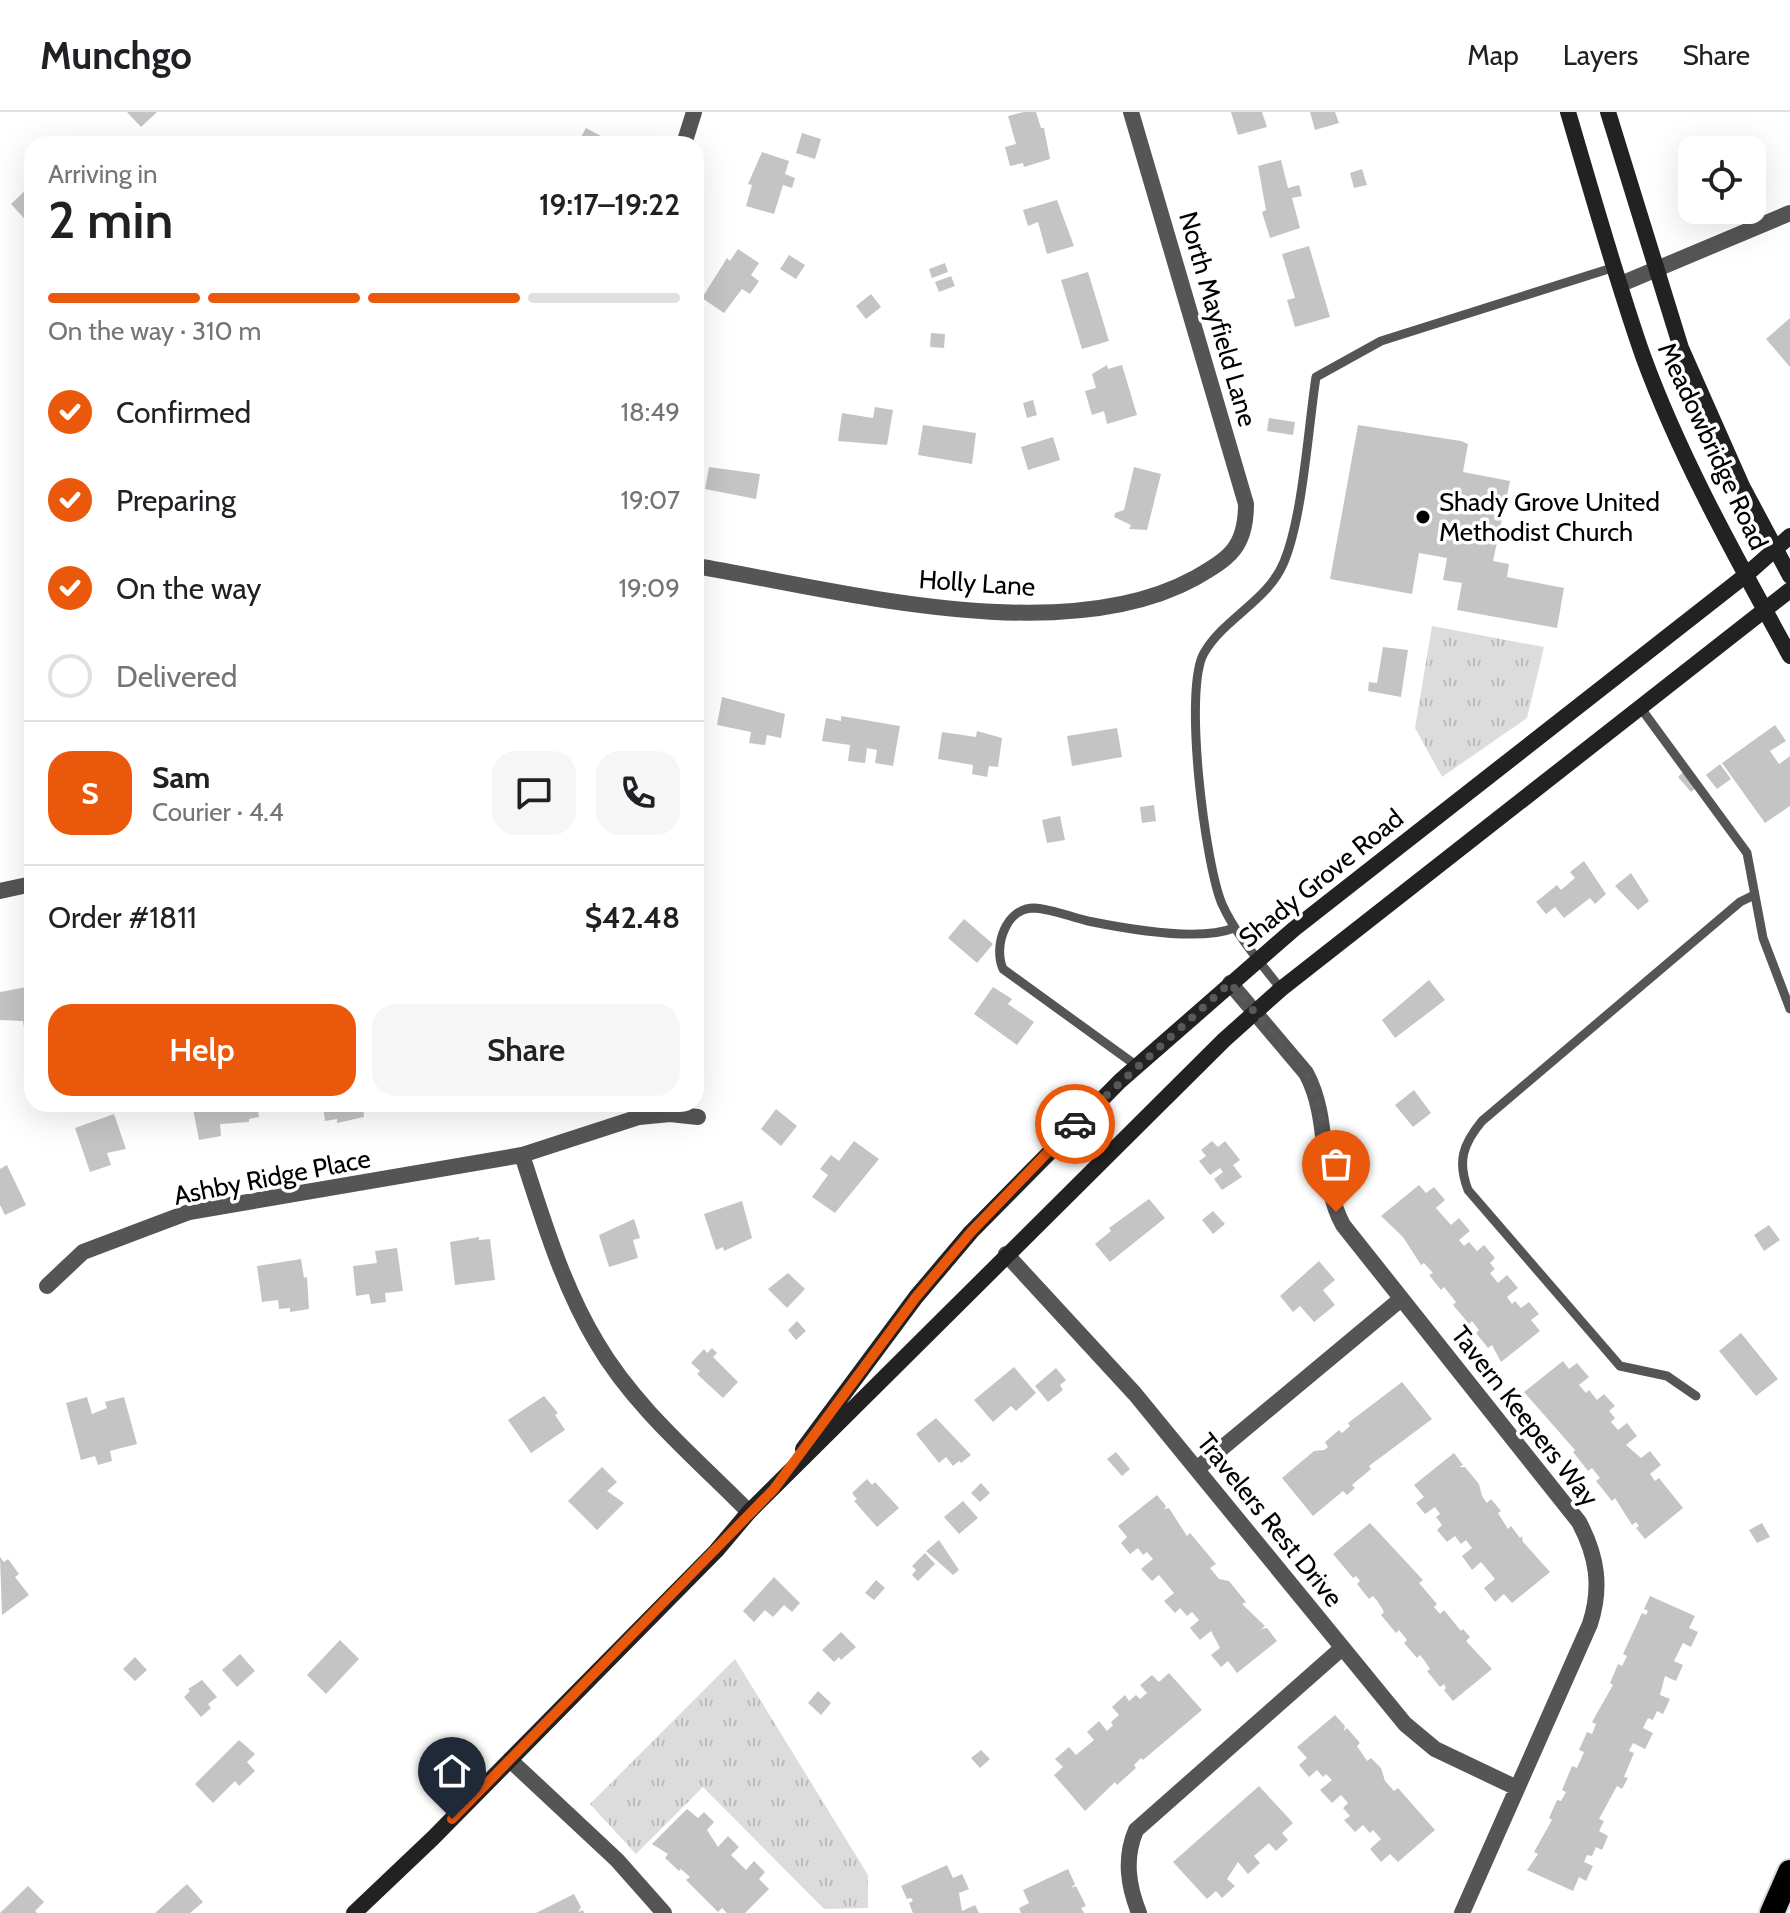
<!DOCTYPE html>
<html lang="en">
<head>
<meta charset="utf-8">
<style>
	:root { --surface:#fff; --page:#f6f6f6; --text:#202124; --muted:#757577; --line:#e0e0e0; --accent:#ea580c }
	body { margin:0; font-family:Cabin,sans-serif; background:var(--page); color:var(--text); height:100vh; display:flex; flex-direction:column; font-size:30px; white-space:nowrap }
	* { box-sizing:border-box; margin:0 }
	p { font-size:26px; color:var(--muted) }
	.icon { flex:none; width:44px; height:44px; fill:none; stroke:currentColor; stroke-width:2; stroke-linecap:round; stroke-linejoin:round }
	.map { position:relative; flex:1; overflow:hidden }
	.drawer { position:absolute; left:24px; top:24px; width:680px; height:976px; display:flex; flex-direction:column; background:var(--surface); border-radius:24px; box-shadow:0 8px 32px #0002 }
	.drawer>* { flex:none }
	.buttons { position:absolute; left:1678px; top:24px; display:grid; gap:16px }
	.buttons a { display:grid; place-items:center; width:88px; height:88px; border-radius:16px; background:var(--surface); box-shadow:0 8px 32px #0002; font-size:40px }
	.pin { position:absolute; display:grid; place-items:center; width:68px; height:68px; color:#fff; margin:-82px -34px; border-radius:50% 50% 50% 0; rotate:-45deg; box-shadow:0 0 8px #0007 }
	.pin .icon { rotate:45deg }
	.courier { position:absolute; display:grid; place-items:center; width:80px; height:80px; margin:-40px; border:6px solid #ea580c; border-radius:50%; background:#fff; color:#222; box-shadow:0 2px 10px #0007 }
	.overview em { font-style:normal; font-weight:600 }
	.overview div { display:flex; flex-direction:column-reverse }
	.overview { display:flex; align-items:center; justify-content:space-between; height:136px; padding:0 24px }
	h1 { font-size:52px; font-weight:600; line-height:60px }
	.bar { display:grid; grid-template-columns:repeat(4,1fr); gap:12px 8px; align-content:center; height:96px; padding:0 24px }
	.bar i { height:10px; border-radius:6px; background:var(--line) }
	.bar .selected { background:var(--accent) }
	.bar p { grid-column:span 4 }
	.line { display:flex; align-items:center; gap:20px; padding:0 24px; border-top:2px solid var(--line) }
	.line div { flex:1 }
	.round { display:grid; place-items:center; flex:none; width:84px; height:84px; border-radius:24px; background:var(--page) }
	ol { padding:0 24px; list-style:none }
	li { display:flex; align-items:center; gap:24px; height:88px }
	li p { margin-inline-start:auto }
	li .icon { padding:8px; border-radius:50%; background:var(--accent); color:#fff; stroke-width:4 }
	li:last-child { color:var(--muted) }
	li i { width:44px; height:44px; border:4px solid var(--line); border-radius:50% }
	.cta { display:flex; gap:16px; margin-top:auto; padding:16px 24px }
	.cta a { flex:1; height:92px; border-radius:24px; background:var(--accent); color:#fff; font-size:32px; font-weight:600; line-height:92px; text-align:center }
	.cta a+a { background:var(--page); color:var(--text) }
	header { display:flex; align-items:center; gap:48px; box-sizing:border-box; height:112px; padding:0 40px; background:var(--surface); border-bottom:2px solid var(--line) }
	header strong { font-size:38px }
	nav { display:flex; gap:44px; margin-inline-start:auto; font-size:28px }
	.map>svg:first-child { display:block }
	.grass { fill:url(#grass-tufts) }
	.building { fill:#c4c4c4 }
	.lines { fill:none; stroke-linecap:round; stroke-linejoin:round }
	.highway-casing { stroke:#dbdbdb; stroke-width:28 }
	.lane { stroke:#555; stroke-width:9 }
	.street { stroke:#555; stroke-width:16 }
	.secondary { stroke:#222; stroke-width:16 }
	.highway { stroke:#000; stroke-width:24 }
	.done { stroke:#595959; stroke-width:8; stroke-dasharray:0 14.4 }
	.route { stroke:#ea580c; stroke-width:10 }
	.poi-dot { fill:#000; stroke:#fff; stroke-width:3 }
	.labels { text-anchor:middle; stroke-width:7; stroke-linejoin:round; paint-order:stroke }
	.street-label { font-size:26px; fill:#000; stroke:#fff }
	.poi-label { font-size:26px; fill:#000; stroke:#fff; text-anchor:start }
</style>
</head>
<body>
<header>
<strong>Munchgo</strong>
<nav><a>Map</a><a>Layers</a><a>Share</a></nav>
</header>
<div class="map">
<svg width="1790" height="1801" viewBox="0 0 1790 1801">
	<defs>
		<pattern id="grass-tufts" width="24" height="20" patternUnits="userSpaceOnUse" patternTransform="scale(2)"><rect width="24" height="20" fill="#dcdcdc"/><path d="M3 7l-1-3M5 7V3M7 7l1-3M15 17l-1-3M17 17v-4M19 17l1-3" fill="none" stroke="#bbb"/></pattern>
	</defs>
	<rect width="100%" height="100%" fill="#fff"/>
	<!-- grass -->
	<path class="grass" d="M1432 514 1544 535 1527 606 1442 665 1415 616Z
		M735 1547 868 1763V1796L824 1797 703 1675 636 1742 590 1692Z"/>
	<!-- building -->
	<path class="building" d="M127 0H157L141 15Z
		M1024 0H1036L1041 16H1044L1050 47 1024 55 1023 51 1010 54 1005 35 1016 32 1008 4Z
		M1231 0H1262L1267 15 1238 23Z
		M1310 0H1335L1339 11 1315 18Z
		M586 16 610 29 609 32H577Z
		M802 21 821 27 815 47 796 41Z
		M762 40 789 49 785 62 795 66 792 76 783 73 774 102 746 94 752 73 748 72Z
		M1281 48 1288 76 1299 73 1302 84 1292 86 1300 116 1270 126 1262 100 1266 98 1258 54Z
		M1362 57 1367 73 1354 76 1350 61Z
		M32 72V115L11 92Z
		M1057 88 1074 134 1047 142 1038 110 1028 114 1023 98Z
		M1309 134 1330 205 1295 215 1287 188 1295 186 1282 142Z
		M738 137 759 151 751 163 759 169 750 182 742 177 724 201 702 186 727 146 730 149Z
		M789 143 805 153 796 167 780 157Z
		M945 151 948 160 932 166 929 157Z
		M1088 160 1109 229 1082 237 1061 168Z
		M951 164 955 174 939 180 935 170Z
		M871 182 881 195 866 207 856 194Z
		M1790 206V255L1766 227Z
		M931 221 945 222 944 236 930 235Z
		M1107 253 1108 257 1122 253 1137 303 1107 312 1104 299 1092 303 1085 279 1096 276 1092 262Z
		M1033 288 1037 303 1027 306 1023 291Z
		M875 295 893 298 887 333 838 329 842 301 873 306Z
		M1269 306 1295 310 1293 323 1267 319Z
		M923 313 976 321 972 352 918 343Z
		M1358 313 1461 329 1468 332 1463 360 1510 369 1493 449 1509 452 1507 465 1564 476 1557 516 1457 498 1462 471 1443 468 1447 446 1419 441 1412 482 1330 467Z
		M1053 325 1060 348 1028 358 1021 335Z
		M709 355 760 362 756 387 705 377Z
		M1134 355 1161 362 1147 418 1129 417 1131 413 1114 405 1115 401 1124 398Z
		M1383 535 1408 538 1401 585 1368 579 1369 570 1377 571Z
		M722 585 785 602 781 626 767 623 765 633 749 631 751 620 717 613Z
		M841 604 900 614 893 654 875 651 877 638 867 636 865 651 848 649 850 633 822 629 826 606 841 609Z
		M1775 613 1786 629 1770 639 1779 652 1790 644V694L1765 711 1722 651Z
		M1117 616 1122 645 1072 654 1067 624Z
		M977 619 1002 626 998 655 989 654 987 665 972 662 973 653 938 647 942 620 976 625Z
		M1720 652 1731 667 1717 677 1706 663Z
		M1684 659 1697 675 1691 680 1678 665Z
		M32 666V686H31L26 667Z
		M1154 693 1156 709 1142 711 1140 695Z
		M1060 704 1065 728 1047 731 1042 708Z
		M1584 749 1606 782 1595 792 1590 786 1564 806 1555 795 1546 802 1536 790 1557 773 1561 778 1575 766 1570 760Z
		M1631 761 1649 789 1638 798 1615 774Z
		M964 807 993 832 977 851 948 826Z
		M1429 868 1445 888 1395 926 1382 908Z
		M32 874V912L24 916 23 909 0 908V880Z
		M993 875 1012 887 1008 892 1034 910 1017 933 974 902Z
		M1414 978 1431 1001 1413 1015 1395 993Z
		M192 992H257L259 1005 249 1007V1010L220 1012 221 1024 199 1028Z
		M323 992H363L364 1005 337 1011V1007L325 1009Z
		M430 992H450L451 996 432 1000Z
		M776 997 797 1014 781 1034 761 1017Z
		M114 1002 126 1037 107 1041 111 1053 90 1060 75 1016Z
		M854 1029 879 1047 835 1101 812 1085 828 1063 820 1057 831 1043 839 1049Z
		M1212 1029 1218 1035 1225 1029 1240 1048 1233 1053 1242 1065 1222 1078 1214 1067 1223 1060 1220 1056 1210 1063 1199 1049 1206 1044 1201 1038Z
		M7 1053 26 1093 5 1103 0 1093V1057Z
		M1419 1073 1426 1081 1434 1075 1445 1088 1436 1096 1451 1113 1459 1106 1470 1119 1459 1128 1464 1134 1469 1130 1477 1139 1484 1133 1495 1146 1490 1151 1495 1157 1490 1161 1498 1171 1507 1163 1518 1176 1507 1185 1512 1192 1515 1189 1521 1196 1529 1190 1539 1202 1531 1208 1540 1219 1501 1250 1492 1233 1488 1236 1476 1221 1479 1218 1472 1209 1469 1212 1453 1193 1456 1190 1444 1175 1441 1178 1429 1163 1433 1161 1424 1151 1421 1153 1403 1125 1381 1104Z
		M1149 1087 1165 1106 1110 1150 1095 1132 1111 1119 1109 1116Z
		M742 1089 752 1126 724 1139 723 1135 716 1138 704 1102Z
		M1213 1099 1225 1112 1213 1122 1202 1108Z
		M634 1107 640 1126 633 1128 638 1146 609 1155 599 1123Z
		M1769 1113 1780 1128 1764 1139 1754 1123Z
		M479 1125V1128L490 1127 495 1168 455 1173 450 1130Z
		M397 1136 403 1179 385 1181 386 1190 371 1192 369 1182 356 1184 353 1154 377 1151 375 1139Z
		M301 1147 304 1166 307 1165 309 1197 290 1200V1196L279 1197 278 1188 262 1190 257 1154Z
		M1319 1149 1335 1168 1323 1178 1335 1193 1314 1210 1300 1194 1293 1200 1280 1184Z
		M788 1161 805 1177 787 1196 768 1177Z
		M797 1209 806 1219 796 1228 788 1218Z
		M1741 1221 1778 1267 1756 1284 1719 1239Z
		M712 1236 717 1241 713 1245 738 1270 723 1286 697 1262 700 1259 691 1251 704 1237 707 1241Z
		M1563 1249 1569 1257 1577 1251 1589 1265 1579 1273 1586 1281 1589 1278 1597 1288 1604 1282 1615 1294 1609 1299 1615 1306 1611 1310 1618 1318 1627 1311 1637 1324 1626 1333 1641 1346 1650 1339 1661 1353 1650 1362 1655 1369 1659 1366 1683 1396 1645 1427 1636 1416 1639 1414 1636 1410 1632 1413 1615 1386 1612 1389 1596 1369 1600 1366 1592 1356 1588 1359 1573 1340 1575 1338 1524 1280Z
		M1014 1255 1036 1281 1016 1299 1011 1294 993 1310 974 1288Z
		M1056 1256 1066 1268 1060 1273 1063 1278 1048 1290 1035 1274Z
		M1402 1270 1432 1307 1369 1354 1371 1357 1352 1373 1355 1376 1347 1383 1343 1379 1313 1404 1282 1366 1314 1339 1324 1338 1328 1335 1325 1330 1339 1318 1342 1321 1350 1314 1348 1311Z
		M544 1284 558 1301 555 1303 565 1318 531 1341 508 1308Z
		M87 1285 92 1302 107 1296 105 1290 124 1285 137 1332 110 1339 112 1349 98 1353 95 1344 81 1348 66 1291Z
		M936 1306 971 1343 961 1351 959 1349 953 1354 946 1345 939 1351 916 1322Z
		M1116 1340 1130 1357 1122 1364 1107 1347Z
		M1454 1341 1463 1353 1459 1355H1465L1479 1372 1482 1384 1487 1391 1491 1387 1501 1399 1498 1401 1508 1417 1511 1414 1520 1426 1522 1424 1523 1430 1550 1460 1512 1491 1504 1482 1495 1490 1484 1476 1495 1467 1481 1450 1472 1458 1462 1444 1472 1436 1466 1428 1461 1432 1455 1424 1447 1430 1437 1418 1442 1413 1436 1405 1440 1402 1435 1395 1425 1402 1416 1391 1424 1385 1414 1373Z
		M602 1355 617 1370 607 1379 624 1391 597 1418 568 1389Z
		M867 1367 872 1373 875 1370 899 1396 877 1415 854 1389 857 1387 852 1381Z
		M981 1371 990 1381 980 1390 971 1381Z
		M1157 1383 1166 1394 1164 1397 1169 1396 1187 1424 1190 1421 1216 1452 1210 1456 1219 1467 1229 1469 1246 1490 1242 1492 1265 1514 1261 1517 1267 1516 1277 1529 1237 1561 1228 1549 1221 1555 1211 1543 1220 1536 1211 1519 1200 1528 1190 1516 1199 1508 1192 1500 1187 1504 1180 1496 1175 1501 1164 1489 1174 1481 1159 1463 1152 1469 1141 1457 1153 1447 1147 1440 1143 1443 1138 1436 1130 1442 1121 1431 1127 1425 1118 1414Z
		M963 1389 978 1406 959 1422 944 1405Z
		M1370 1411 1423 1468 1419 1471 1437 1492 1434 1495 1440 1502 1444 1498 1461 1519 1463 1517 1470 1525 1466 1529 1492 1557 1453 1589 1444 1578 1446 1576 1444 1572 1440 1575 1427 1559 1430 1557 1424 1548 1420 1543 1417 1546 1404 1531 1407 1528 1399 1518 1396 1521 1381 1503 1384 1500 1378 1490 1373 1484 1369 1487 1357 1472 1360 1469 1356 1464 1353 1466 1333 1442Z
		M1762 1411 1770 1425 1757 1431 1749 1418Z
		M939 1428 959 1458 953 1463 926 1439Z
		M925 1441 935 1452 918 1469 912 1463 916 1458 912 1454Z
		M0 1445 4 1450 8 1447 19 1462 15 1465 29 1483 2 1503Z
		M774 1465 800 1491 792 1500 784 1493 773 1505 765 1498 754 1510 743 1499Z
		M876 1468 885 1476 874 1488 865 1481Z
		M1650 1484 1695 1504 1689 1516 1698 1520 1691 1535 1683 1531 1674 1549 1683 1553 1676 1569 1665 1564 1660 1583 1670 1587 1663 1602 1657 1599 1653 1608 1648 1606 1643 1616 1653 1621 1645 1637 1633 1631 1629 1639 1634 1641 1624 1665 1628 1666 1622 1677 1617 1674 1599 1707 1604 1709 1599 1719 1608 1724 1602 1738 1596 1735 1592 1744 1587 1743 1584 1750 1593 1754 1586 1769 1579 1765 1573 1779 1527 1758 1538 1742 1534 1740 1552 1708 1549 1706 1557 1688 1561 1689 1566 1680 1562 1678 1572 1654 1577 1656 1584 1640 1579 1638 1587 1620 1592 1622 1596 1612 1592 1610 1613 1573 1610 1571 1618 1552 1622 1554 1627 1544 1623 1542 1642 1501 1646 1503 1648 1499 1644 1497Z
		M841 1520 856 1535 841 1548 839 1545 834 1550 822 1538Z
		M340 1528 359 1547 326 1582 307 1563Z
		M240 1542 255 1559 237 1575 222 1558Z
		M135 1545 147 1558 135 1569 123 1557Z
		M1169 1561 1202 1598 1143 1648 1141 1646 1134 1653 1136 1656 1117 1673 1115 1670 1085 1699 1054 1663 1063 1655 1055 1647 1069 1635 1076 1643 1094 1628 1087 1620 1099 1609 1107 1619 1113 1613 1111 1610 1119 1603 1112 1595 1125 1583 1129 1589 1136 1583 1140 1587 1147 1581 1140 1573 1152 1563 1159 1570Z
		M202 1568 217 1585 208 1592 211 1596 201 1605 184 1585 190 1579 188 1577Z
		M818 1579 831 1591 821 1603 808 1591Z
		M1335 1603 1345 1614 1344 1619 1347 1616 1360 1631 1357 1634 1367 1649 1371 1646 1381 1656 1385 1669 1394 1679 1398 1676 1435 1718 1398 1750 1390 1742 1381 1750 1370 1737 1381 1727 1373 1718 1370 1721 1363 1713 1355 1720 1344 1708 1350 1704 1343 1696 1348 1691 1341 1683 1332 1691 1320 1678 1332 1668 1326 1662 1323 1665 1317 1658 1309 1665 1299 1653 1307 1646 1297 1635Z
		M239 1628 255 1642 247 1650 255 1659 239 1674 235 1669 213 1691 195 1672Z
		M981 1638 990 1647 980 1656 971 1646Z
		M1259 1674 1293 1711 1282 1721 1288 1728 1276 1739 1269 1731 1254 1744 1260 1751 1248 1762 1238 1750 1227 1767 1235 1774 1222 1786 1216 1779 1207 1787 1173 1750Z
		M687 1697 698 1706 704 1700 714 1710 707 1718 718 1735 728 1724 739 1735 731 1743 746 1758 754 1749 765 1760 759 1767 769 1777 745 1801H727L722 1796 718 1800 686 1768 690 1765 681 1757 679 1759 665 1746 668 1742 652 1732Z
		M947 1753 953 1766 962 1762 969 1777 959 1781 962 1799 975 1793 979 1801H913L909 1791 913 1789 911 1786 907 1787 901 1774Z
		M1068 1757 1075 1772 1071 1776 1076 1774 1086 1794 1081 1796 1084 1801H1021L1019 1796 1029 1791 1023 1778Z
		M187 1772 203 1790 190 1801H155Z
		M28 1774 44 1790 35 1799 37 1801H0Z
		M574 1782 581 1795 578 1800 583 1798 584 1801H536Z"/>
	<g class="lines">
		<!-- highway casing -->
		<g class="highway-casing">
			<path id="highway" d="M1772 1801 1790 1760"/>
		</g>
		<!-- lane -->
		<path class="lane" d="M1640 595 1747 741 1763 826 1790 897
			M1281 877C1260 850 1236 823 1222 792 1205 752 1183 577 1204 541 1224 506 1268 489 1284 450 1303 404 1308 317 1316 265L1381 229 1615 155
			M1137 954 1003 857C993 834 1006 796 1034 796 1052 797 1071 805 1088 809 1127 817 1199 830 1234 816
			M1696 1284 1667 1264 1620 1254 1468 1078C1457 1049 1463 1032 1482 1009L1740 790 1754 783"/>
		<!-- street -->
		<path class="street" d="M684 32 694 0
			M1621 172 1790 101
			M696 454C838 478 1062 539 1195 466 1230 446 1246 435 1246 392L1131 0
			M0 779 32 772
			M1230 871 1306 961C1332 1009 1317 1065 1343 1113L1579 1410C1597 1444 1602 1475 1590 1512L1462 1801
			M522 1043C543 1107 562 1173 597 1231 635 1296 697 1347 749 1400
			M1006 1142 1135 1282 1405 1612 1435 1637 1517 1676
			M47 1174 83 1140 189 1100 522 1043 639 1005 670 1002 698 1005
			M1198 1356 1401 1187
			M510 1648 617 1748 664 1801
			M1139 1801C1128 1773 1124 1746 1136 1718L1342 1536"/>
		<!-- secondary -->
		<path class="secondary" d="M1568 0C1592 81 1615 164 1643 244 1681 348 1737 447 1790 544
			M1608 0 1681 236 1742 374 1790 464
			M803 1337 916 1185 971 1120 1120 969 1294 817 1746 463 1790 424
			M354 1801 433 1726 716 1439 749 1400 1224 928 1281 877 1790 478"/>
		<!-- highway -->
		<use href="#highway" class="highway"/>
	</g>
	<g class="lines">
		<!-- done -->
		<path class="done" d="M1075 1012 1230 871 1306 961C1330 1005 1322 1053 1336 1100"/>
		<!-- route -->
		<path class="route" d="M452 1707 774 1377 916 1185 971 1120 1075 1012"/>
	</g>
	<!-- markers -->
	<circle class="poi-dot" cx="1423" cy="405" r="8"/>
	<g class="labels">
		<!-- street labels -->
		<g class="street-label">
			<text transform="translate(1218 207) rotate(74)" y="9">North Mayfield Lane</text>
			<text transform="translate(1713 334) rotate(65)" y="9">Meadowbridge Road</text>
			<text transform="translate(977 471) rotate(4)" y="9">Holly Lane</text>
			<text transform="translate(1321 766) rotate(-39)" y="9">Shady Grove Road</text>
			<text transform="translate(272 1065) rotate(-11)" y="9">Ashby Ridge Place</text>
			<text transform="translate(1525 1304) rotate(52)" y="9">Tavern Keepers Way</text>
			<text transform="translate(1270 1408) rotate(51)" y="9">Travelers Rest Drive</text>
		</g>
		<!-- poi labels -->
		<g class="poi-label">
			<text x="1439" y="399">Shady Grove United<tspan x="1439" dy="30">Methodist Church</tspan></text>
		</g>
	</g>
</svg>
<div class="buttons">
<a><svg class="icon" aria-label="locate" viewBox="0 0 24 24"><circle cx="12" cy="12" r="6"/><path d="M12 2v4M12 18v4M2 12h4M18 12h4"/></svg></a>
</div>
<div class="pin" style="left:1336px;top:1100px;background:#ea580c"><svg class="icon" aria-label="bag" viewBox="0 0 24 24"><path d="M5 8h14l-1 12H6zM9 8a3 3 0 0 1 6 0"/></svg></div>
<div class="pin" style="left:452px;top:1707px;background:#1f2937"><svg class="icon" aria-label="home" viewBox="0 0 24 24"><path d="M3 11l9-7 9 7M6 9v11h12V9"/></svg></div>
<div class="courier" style="left:1075px;top:1012px"><svg class="icon" aria-label="car" viewBox="0 0 24 24"><path d="M5 17H2v-5l4-1 3-4h7l3 4 3 1v5h-3M9 17h6M6 11h13"/><circle cx="7" cy="17" r="2"/><circle cx="17" cy="17" r="2"/></svg></div>
<section class="drawer">
<div class="overview"><div><h1>2 min</h1><p>Arriving in</p></div><em>19:17–19:22</em></div>
<div class="bar"><i class="selected"></i><i class="selected"></i><i class="selected"></i><i></i><p>On the way · 310 m</p></div>
<ol>
<li><svg class="icon" aria-label="check" viewBox="0 0 24 24"><path d="M5 12l5 5 9-10"/></svg>Confirmed<p>18:49</p></li>
<li><svg class="icon" aria-label="check" viewBox="0 0 24 24"><path d="M5 12l5 5 9-10"/></svg>Preparing<p>19:07</p></li>
<li><svg class="icon" aria-label="check" viewBox="0 0 24 24"><path d="M5 12l5 5 9-10"/></svg>On the way<p>19:09</p></li>
<li><i></i>Delivered</li>
</ol>
<div class="line" style="height:144px"><b class="round" style="background:var(--accent);color:#fff">S</b><div><b>Sam</b><p>Courier · 4.4</p></div><a class="round"><svg class="icon" aria-label="chat" viewBox="0 0 24 24"><path d="M4 5h16v11H9l-5 4z"/></svg></a><a class="round"><svg class="icon" aria-label="phone" viewBox="0 0 24 24"><path d="M5 4h4l2 5-3 2q2 4 5 5l2-3 5 2v4C11 20 4 13 5 4z"/></svg></a></div>
<div class="line" style="height:104px"><div>Order #1811</div><b>$42.48</b></div>
<div class="cta"><a>Help</a><a>Share</a></div>
</section>
</div>
</body>
</html>
